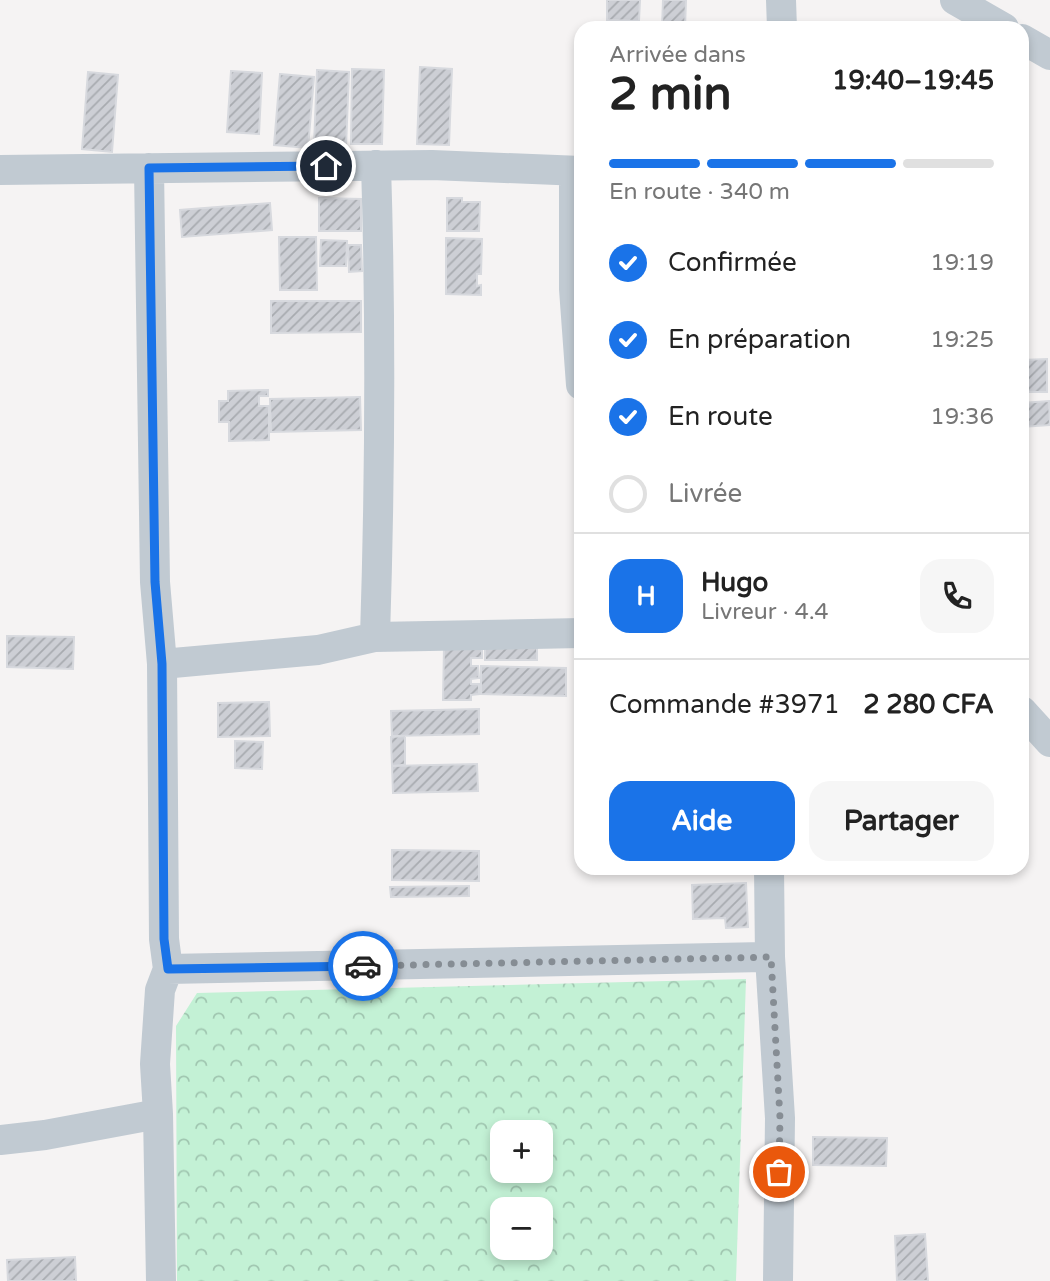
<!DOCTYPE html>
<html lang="fr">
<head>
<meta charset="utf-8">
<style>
	:root { --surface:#fff; --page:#f6f6f6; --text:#222; --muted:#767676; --line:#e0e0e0; --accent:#1a73e8 }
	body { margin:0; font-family:"Varela Round",sans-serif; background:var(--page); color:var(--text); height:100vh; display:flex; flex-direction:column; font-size:26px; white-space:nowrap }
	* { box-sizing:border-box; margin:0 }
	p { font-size:23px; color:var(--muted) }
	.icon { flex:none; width:38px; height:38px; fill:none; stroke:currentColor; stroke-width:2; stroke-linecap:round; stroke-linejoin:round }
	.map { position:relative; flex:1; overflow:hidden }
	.sheet { position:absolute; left:574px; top:21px; width:455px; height:854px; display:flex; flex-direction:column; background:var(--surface); border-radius:21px; box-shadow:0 4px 10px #0003 }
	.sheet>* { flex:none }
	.fabs { position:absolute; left:490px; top:1120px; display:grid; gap:14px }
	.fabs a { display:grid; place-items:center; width:63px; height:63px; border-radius:14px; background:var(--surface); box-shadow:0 4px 10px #0003; font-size:35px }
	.pin { position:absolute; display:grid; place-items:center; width:60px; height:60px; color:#fff; margin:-30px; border:4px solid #fff; border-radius:50%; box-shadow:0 2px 7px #0007 }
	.courier { position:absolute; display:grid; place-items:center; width:70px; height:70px; margin:-35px; border:5px solid #1a73e8; border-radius:50%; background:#fff; color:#222; box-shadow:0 2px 9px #0007 }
	.headline em { font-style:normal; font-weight:800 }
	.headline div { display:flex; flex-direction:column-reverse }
	.headline { display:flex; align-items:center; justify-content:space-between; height:119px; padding:0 35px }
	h1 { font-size:46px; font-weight:800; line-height:52px }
	.bar { display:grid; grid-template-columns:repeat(4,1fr); gap:10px 7px; align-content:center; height:84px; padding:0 35px }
	.bar i { height:9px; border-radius:5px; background:var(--line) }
	.bar .selected { background:var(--accent) }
	.bar p { grid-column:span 4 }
	.line { display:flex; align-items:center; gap:18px; padding:0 35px; border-top:2px solid var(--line) }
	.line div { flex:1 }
	.round { display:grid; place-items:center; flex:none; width:74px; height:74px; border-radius:21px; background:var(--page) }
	ol { padding:0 35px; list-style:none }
	li { display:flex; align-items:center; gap:21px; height:77px }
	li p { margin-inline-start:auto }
	li .icon { padding:7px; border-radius:50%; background:var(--accent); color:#fff; stroke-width:4 }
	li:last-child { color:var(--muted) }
	li i { width:38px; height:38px; border:4px solid var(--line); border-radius:50% }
	.cta { display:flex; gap:14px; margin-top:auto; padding:14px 35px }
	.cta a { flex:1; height:80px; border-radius:21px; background:var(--accent); color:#fff; font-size:28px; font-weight:800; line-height:80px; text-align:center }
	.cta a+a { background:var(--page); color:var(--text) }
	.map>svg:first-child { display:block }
	.forest { fill:url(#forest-crowns); fill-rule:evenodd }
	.building { fill:url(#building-hatch); stroke:#d7d9de; stroke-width:2 }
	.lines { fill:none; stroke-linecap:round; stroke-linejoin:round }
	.minor { stroke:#c1cad2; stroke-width:30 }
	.done { stroke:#868d94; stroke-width:7; stroke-dasharray:0 12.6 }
	.route { stroke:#1a73e8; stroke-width:9 }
</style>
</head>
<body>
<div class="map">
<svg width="1050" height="1281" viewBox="0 0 1050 1281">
	<defs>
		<pattern id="forest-crowns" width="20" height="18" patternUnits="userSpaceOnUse" patternTransform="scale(1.75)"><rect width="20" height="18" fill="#c3f1d5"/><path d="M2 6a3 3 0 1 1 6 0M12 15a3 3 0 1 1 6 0" fill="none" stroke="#a0c6b0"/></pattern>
		<pattern id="building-hatch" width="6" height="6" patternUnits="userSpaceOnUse" patternTransform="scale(1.75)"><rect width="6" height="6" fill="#cdcfd5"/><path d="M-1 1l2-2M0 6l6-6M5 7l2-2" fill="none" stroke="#a8abb0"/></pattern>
	</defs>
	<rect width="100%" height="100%" fill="#f5f3f3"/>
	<!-- forest -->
	<path class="forest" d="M746 979 736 1281H177L176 1026 197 993ZM502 1132H541V1171H502ZM502 1209H541V1248H502Z"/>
	<!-- building -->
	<path class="building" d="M607 0H640L639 21 607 20Z
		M663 0H686L685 28H662Z
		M420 67 452 69 449 145 417 144Z
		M352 69 384 70 382 144H351Z
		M317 70 349 72 346 147 314 145Z
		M231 71 262 73 259 134 227 132Z
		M88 72 118 75 112 152 82 149Z
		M280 74 314 77 308 148 274 145Z
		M319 198 361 199V231H319Z
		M447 198H462V202H480L479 231H447Z
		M270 203 272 230 182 237 180 210Z
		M279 237H316L317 290H280Z
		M446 238 482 239 481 274H477V286L481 285V295L446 294Z
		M321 240 347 241 346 266H320Z
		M348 245H361L362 271 349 272Z
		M271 301H361V332L271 333Z
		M1047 359V392H1022V360Z
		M268 390V396H259V406H269V440L229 441V422H219V401H228V391Z
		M360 397 361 430 271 432 270 399Z
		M1049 401 1050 425 1022 427V403Z
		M7 636 74 637 73 669 7 667Z
		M485 646H537V660H485Z
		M444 647 482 648V658H471V666H478L479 678 471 679V684H479V694L471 695V700H443Z
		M481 666 566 668V696L481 694Z
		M269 702 270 736 218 737V703Z
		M479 709V734L392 736 391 711Z
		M405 736V765L392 766 391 737Z
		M235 741 263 742 262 769 235 768Z
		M477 764 478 791 393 793 392 766Z
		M392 850 479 851V881L392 880Z
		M684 868H753V874L684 873Z
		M746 883 748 927 726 928 725 918 693 919 692 885Z
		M469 886V896L391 897 390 887Z
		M813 1137 887 1138 886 1166 813 1165Z
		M925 1234 928 1281H897L895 1236Z
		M75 1257 76 1281H8L7 1260Z"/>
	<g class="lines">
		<!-- minor -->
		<path class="minor" d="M781 0 782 28
			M955 0 1004 28
			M1022 39 1050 55
			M149 168 155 582 162 664 164 939 168 969 160 990 155 1064 158 1114 161 1281
			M0 170 432 165 581 171
			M574 171V289L581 385
			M375 637C380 480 381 323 376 165
			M162 664 318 650 375 637 581 633
			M1022 711 1050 742
			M769 868 770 957 780 1118 778 1281
			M168 969 770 957
			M0 1140 45 1135 158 1114"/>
	</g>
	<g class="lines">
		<!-- done -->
		<path class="done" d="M363 966 771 957 780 1118 779 1172"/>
		<!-- route -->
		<path class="route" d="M326 166 149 168 155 582 162 664 164 939 168 969 363 966"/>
	</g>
</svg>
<div class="fabs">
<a>+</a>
<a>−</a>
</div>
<div class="pin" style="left:779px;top:1172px;background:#ea580c"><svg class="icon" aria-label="bag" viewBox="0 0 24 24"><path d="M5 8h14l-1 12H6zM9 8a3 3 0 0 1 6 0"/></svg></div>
<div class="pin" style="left:326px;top:166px;background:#1f2937"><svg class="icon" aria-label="home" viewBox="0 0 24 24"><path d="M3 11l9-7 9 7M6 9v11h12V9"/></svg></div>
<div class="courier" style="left:363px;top:966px"><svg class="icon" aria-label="car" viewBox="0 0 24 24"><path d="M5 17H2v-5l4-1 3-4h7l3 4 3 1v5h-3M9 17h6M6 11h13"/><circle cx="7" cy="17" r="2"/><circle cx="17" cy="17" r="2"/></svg></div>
<section class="sheet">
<div class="headline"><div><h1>2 min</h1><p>Arrivée dans</p></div><em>19:40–19:45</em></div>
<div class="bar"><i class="selected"></i><i class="selected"></i><i class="selected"></i><i></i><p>En route · 340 m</p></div>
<ol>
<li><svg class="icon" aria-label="check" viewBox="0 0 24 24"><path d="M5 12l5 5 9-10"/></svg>Confirmée<p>19:19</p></li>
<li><svg class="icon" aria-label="check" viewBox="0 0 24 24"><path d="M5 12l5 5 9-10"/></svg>En préparation<p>19:25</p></li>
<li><svg class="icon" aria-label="check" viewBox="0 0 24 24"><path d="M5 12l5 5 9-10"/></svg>En route<p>19:36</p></li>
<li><i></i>Livrée</li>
</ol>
<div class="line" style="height:126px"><b class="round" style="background:var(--accent);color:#fff">H</b><div><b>Hugo</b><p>Livreur · 4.4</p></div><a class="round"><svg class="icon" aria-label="phone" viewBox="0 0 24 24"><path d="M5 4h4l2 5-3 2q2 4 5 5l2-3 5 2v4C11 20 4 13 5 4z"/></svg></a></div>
<div class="line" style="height:91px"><div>Commande #3971</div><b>2 280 CFA</b></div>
<div class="cta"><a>Aide</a><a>Partager</a></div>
</section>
</div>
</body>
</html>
